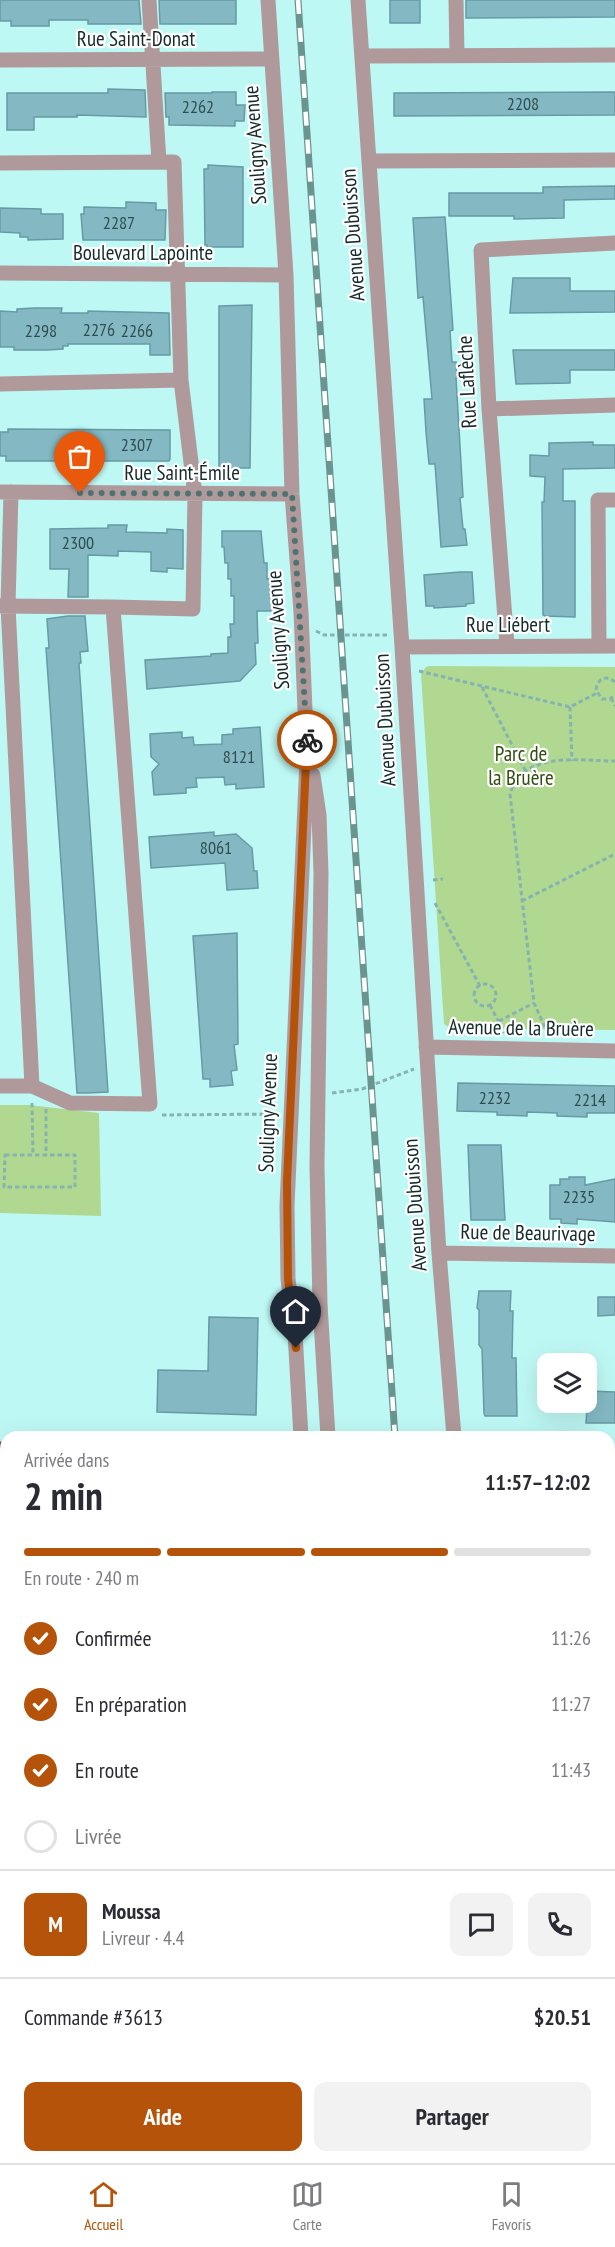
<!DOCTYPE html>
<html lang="fr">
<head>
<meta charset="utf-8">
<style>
	:root { --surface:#fff; --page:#f2f2f3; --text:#2b2b33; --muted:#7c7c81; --line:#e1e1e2; --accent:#b45309 }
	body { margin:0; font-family:"PT Sans Narrow",sans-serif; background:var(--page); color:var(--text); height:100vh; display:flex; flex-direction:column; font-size:22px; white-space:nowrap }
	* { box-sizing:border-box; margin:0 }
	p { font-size:20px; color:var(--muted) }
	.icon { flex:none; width:33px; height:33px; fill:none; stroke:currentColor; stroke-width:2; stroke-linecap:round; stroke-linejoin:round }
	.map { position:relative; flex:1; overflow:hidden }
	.drawer { position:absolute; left:0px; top:1431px; width:615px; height:732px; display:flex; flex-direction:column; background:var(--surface); border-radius:18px 18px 0 0; box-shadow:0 6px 24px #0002 }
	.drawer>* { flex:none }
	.fabs { position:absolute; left:537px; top:1353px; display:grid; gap:12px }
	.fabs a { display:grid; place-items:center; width:60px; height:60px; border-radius:12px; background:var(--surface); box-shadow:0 6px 24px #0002; font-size:30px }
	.pin { position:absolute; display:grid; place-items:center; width:51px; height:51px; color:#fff; margin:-62px -26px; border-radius:50% 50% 50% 0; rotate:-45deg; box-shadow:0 0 6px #0007 }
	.pin .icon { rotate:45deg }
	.courier { position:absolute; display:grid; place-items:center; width:60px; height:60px; margin:-30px; border:4px solid #b45309; border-radius:50%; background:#fff; color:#222; box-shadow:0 2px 8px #0007 }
	.headline em { font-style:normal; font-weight:600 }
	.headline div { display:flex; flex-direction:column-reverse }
	.headline { display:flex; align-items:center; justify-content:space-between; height:102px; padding:0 24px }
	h1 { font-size:39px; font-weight:600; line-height:45px }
	.bar { display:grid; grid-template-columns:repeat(4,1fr); gap:9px 6px; align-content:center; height:72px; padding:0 24px }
	.bar i { height:8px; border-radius:4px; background:var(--line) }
	.bar .current { background:var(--accent) }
	.bar p { grid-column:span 4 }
	.line { display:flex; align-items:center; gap:15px; padding:0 24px; border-top:2px solid var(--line) }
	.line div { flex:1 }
	.round { display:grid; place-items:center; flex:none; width:63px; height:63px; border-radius:12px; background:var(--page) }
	ol { padding:0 24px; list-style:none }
	li { display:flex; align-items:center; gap:18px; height:66px }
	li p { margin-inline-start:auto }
	li .icon { padding:6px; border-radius:50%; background:var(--accent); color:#fff; stroke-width:4 }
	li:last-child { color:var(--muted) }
	li i { width:33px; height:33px; border:3px solid var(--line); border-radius:50% }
	.action { display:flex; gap:12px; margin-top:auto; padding:12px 24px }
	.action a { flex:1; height:69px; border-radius:12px; background:var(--accent); color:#fff; font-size:24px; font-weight:600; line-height:69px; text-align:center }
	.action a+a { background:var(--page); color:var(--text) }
	.menu { display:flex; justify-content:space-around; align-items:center; height:84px; border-top:2px solid var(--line); background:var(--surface); font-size:16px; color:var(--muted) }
	.menu a { display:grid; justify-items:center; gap:3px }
	.menu .current { color:var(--accent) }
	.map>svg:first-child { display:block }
	.green { fill:#b1d891 }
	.building { fill:#84b9c4; stroke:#669ba5; stroke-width:1.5 }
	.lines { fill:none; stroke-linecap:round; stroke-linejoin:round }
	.path { stroke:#85b3b0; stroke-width:3; stroke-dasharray:4.5 3; stroke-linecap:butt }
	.minor { stroke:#af999b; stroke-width:15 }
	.major { stroke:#7a565a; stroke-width:15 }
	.highway { stroke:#673e43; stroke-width:18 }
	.rail-casing { stroke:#6b9491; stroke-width:7 }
	.rail { stroke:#fff; stroke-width:4.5; stroke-dasharray:14; stroke-linecap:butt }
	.done { stroke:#507371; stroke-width:6; stroke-dasharray:0 10.8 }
	.route { stroke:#b45309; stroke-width:8 }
	.labels { text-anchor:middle; stroke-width:4.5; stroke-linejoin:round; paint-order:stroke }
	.number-label { font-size:18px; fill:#304e50 }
	.street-label { font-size:21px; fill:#142b2a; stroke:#fff }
	.park-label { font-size:21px; fill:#304d0e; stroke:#fff }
</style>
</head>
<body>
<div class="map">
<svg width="615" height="2163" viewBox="0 0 615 2163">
	<rect width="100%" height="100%" fill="#bef8f4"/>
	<!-- green -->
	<path class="green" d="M429 666 615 667V1030L450 1028 444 1024 421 674 426 667Z
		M0 1105H29L99 1113 101 1216 0 1213Z"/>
	<!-- building -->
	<path class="building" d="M0 0H139L141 24H88V20H49V26H11V21H0Z
		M159 0H236V24H160Z
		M390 0H420V23H390Z
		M466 0H615V17L466 18Z
		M108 89 145 90 146 117 77 115V117H34V130H7V93H108Z
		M212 92H236V105H245L244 121H235V126L169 125V117H166L165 93H212Z
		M615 92V115L394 116V93Z
		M208 165 243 167V247H207V245H205L204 169H208Z
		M615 186V199L564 200V218L514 219V216H449V193H543V187Z
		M126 202 156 203V210H166L165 240H83L81 214H84V207L126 208Z
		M0 208 41 209V214H63V239L28 240V237H20V233L0 232Z
		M445 217 453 330 450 331 452 362H456L457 378H456L463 497 460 498 463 529H465L467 545 441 547 435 464H429L426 432 424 399H432L423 297 418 298 413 218Z
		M513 278H570V291H615V312L510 313Z
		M252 305 250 468H219V306Z
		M35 308H62L61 313H88V311L169 313 170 355H150V344H68V346H63V349L47 350H14V347H0V311L17 312V309Z
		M513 350H615V370H570V383L516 384Z
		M8 429 170 430V459L169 461H6V456H0V432H8Z
		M593 442V445H615V468L563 469V501H575V617L545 616 543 615 542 502H544L545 477 530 476V455L549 456V443Z
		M108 525H127L126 532 167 533V529L183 530V569L167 568V572L151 571V552L118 551V556L88 555V597H68L69 569H50V529L108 528Z
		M222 531H261L264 563H267V579H270V595H273V611H257L258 643H255L256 664 240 681 147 689 145 660 211 656V654L228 653V637H231L230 624H234V596H231V579H228V563H225L224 547H222Z
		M460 572H472L474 603 466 604V606L434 608V606H426L424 575Z
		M68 616H85L88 651 80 652 81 663H79L108 1092 88 1093H77L46 648H49L47 619Z
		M260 727 264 787 236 789V784L225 785 224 777 196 778 197 787 186 788V793L154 795 152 772 159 764 151 757 150 734 182 732V738L193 737 194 745 222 744V735L233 734V729Z
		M214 832V836L236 834 252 848 254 871H257L258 888 227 890 225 863 151 868 149 837Z
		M237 933 238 1044 234 1045 237 1070 231 1071 233 1085 210 1087V1079H203L193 936Z
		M458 1083 615 1086V1113H587V1117L557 1116V1113L527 1112V1116L497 1115V1112L457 1111Z
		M468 1145H501L505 1220H471Z
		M569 1177H585V1185L615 1179V1222L577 1219V1224L561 1223V1219H550V1185H560V1179H569Z
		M479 1291H511L510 1311H513L512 1358H516L517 1416H485L484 1413 482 1349 479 1345V1310L477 1308Z
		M598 1297H615V1315L598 1316Z
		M209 1317 258 1318 256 1415 157 1412 158 1370 208 1371Z
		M588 1391 615 1392V1423H586Z"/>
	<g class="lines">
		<!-- path -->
		<path class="path" d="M316 631 324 635H387
			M419 671 570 707 597 693
			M615 682C606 674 597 679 596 690L602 699H610L615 695
			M482 687 525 770
			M611 698 615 706
			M570 707 572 761
			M324 750 325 765
			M433 880 443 879
			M522 901 615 854
			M435 903 480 986
			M474 995a11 11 0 1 1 22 0a11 11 0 1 1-22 0Z
			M490 1005 504 1033
			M499 1021 534 1003
			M548 1034 534 1003 510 794C524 750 578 761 615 761
			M332 1093 362 1089 414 1069
			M32 1103 33 1155
			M46 1109V1155
			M162 1115 275 1114
			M5 1155H75V1187H4Z
			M0 2156H6
			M13 2157 63 2163
			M446 2157V2163"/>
		<!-- minor -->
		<path class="minor" d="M149 0 159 162
			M268 0 286 275 292 494 301 612 307 759 287 1206 288 1279 295 1333 301 1437
			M358 0 402 647 439 1253 454 1437
			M456 0 457 55
			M362 56 615 55
			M0 60 272 59
			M369 161 615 160
			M0 163 174 162 181 380 195 495 193 609 113 607
			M0 273 286 275
			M0 384 181 380
			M489 409 615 405
			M0 492 292 494
			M0 606 113 607 150 1104 70 1103 32 1086
			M507 645 489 409 481 250 615 243
			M599 646 598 500H615
			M402 647 615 646
			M313 775 319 815 321 873 317 1166 320 1304 328 1437
			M426 1047 615 1051
			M0 1086H32L8 606 11 492
			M439 1253 615 1256
			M609 1455H615
			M609 1655H615
			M609 1831H615
			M609 1979H615
			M609 2133 615 2134"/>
		<!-- major -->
		<path class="major" d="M0 1449H6"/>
		<!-- highway -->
		<path class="highway" d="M375 2157V2163
			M203 2163 205 2157"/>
		<!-- rail casing -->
		<g class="rail-casing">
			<path id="rail" d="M298 0 395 1437
				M454 2157V2163"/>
		</g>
		<!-- rail -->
		<use href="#rail" class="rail"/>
	</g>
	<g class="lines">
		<!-- done -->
		<path class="done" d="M80 493 292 494 307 740"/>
		<!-- route -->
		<path class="route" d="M296 1348 288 1279 287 1182 307 740"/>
	</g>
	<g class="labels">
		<!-- number labels -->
		<g class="number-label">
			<text x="523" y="110">2208</text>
			<text x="198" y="113">2262</text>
			<text x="119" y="229">2287</text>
			<text x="99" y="336">2276</text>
			<text x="41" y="337">2298</text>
			<text x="137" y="337">2266</text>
			<text x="137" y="451">2307</text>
			<text x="78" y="549">2300</text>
			<text x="239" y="763">8121</text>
			<text x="216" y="854">8061</text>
			<text x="495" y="1104">2232</text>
			<text x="590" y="1106">2214</text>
			<text x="579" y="1203">2235</text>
		</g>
		<!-- street labels -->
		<g class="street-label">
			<text x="136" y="46">Rue Saint-Donat</text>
			<text transform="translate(255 145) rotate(-94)" y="7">Souligny Avenue</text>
			<text transform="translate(353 235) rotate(-94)" y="7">Avenue Dubuisson</text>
			<text x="143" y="260">Boulevard Lapointe</text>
			<text transform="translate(467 382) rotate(-93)" y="7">Rue Laflèche</text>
			<text x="182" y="480">Rue Saint-Émile</text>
			<text x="508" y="632">Rue Liébert</text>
			<text transform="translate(278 630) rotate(-94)" y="7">Souligny Avenue</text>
			<text transform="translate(385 720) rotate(-93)" y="7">Avenue Dubuisson</text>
			<text transform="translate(521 1028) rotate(1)" y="7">Avenue de la Bruère</text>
			<text transform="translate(268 1113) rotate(-88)" y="7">Souligny Avenue</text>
			<text transform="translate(415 1205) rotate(-94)" y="7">Avenue Dubuisson</text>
			<text transform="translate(528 1233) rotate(1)" y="7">Rue de Beaurivage</text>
		</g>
		<!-- park labels -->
		<g class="park-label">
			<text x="521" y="761">Parc de<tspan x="521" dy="24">la Bruère</tspan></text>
		</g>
	</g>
</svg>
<div class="fabs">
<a><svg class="icon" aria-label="layers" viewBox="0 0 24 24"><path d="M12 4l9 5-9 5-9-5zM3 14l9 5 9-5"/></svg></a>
</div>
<div class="pin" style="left:80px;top:493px;background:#ea580c"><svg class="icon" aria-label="bag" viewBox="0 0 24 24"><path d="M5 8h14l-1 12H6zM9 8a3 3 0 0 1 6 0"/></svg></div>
<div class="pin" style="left:296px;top:1348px;background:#1f2937"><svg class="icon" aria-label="home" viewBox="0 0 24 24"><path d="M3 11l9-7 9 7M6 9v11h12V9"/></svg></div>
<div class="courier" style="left:307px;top:740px"><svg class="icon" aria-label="bike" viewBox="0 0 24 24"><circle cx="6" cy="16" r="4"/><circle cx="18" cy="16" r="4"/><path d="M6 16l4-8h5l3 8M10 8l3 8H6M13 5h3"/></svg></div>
<section class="drawer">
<div class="headline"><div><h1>2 min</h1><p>Arrivée dans</p></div><em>11:57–12:02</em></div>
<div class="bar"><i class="current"></i><i class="current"></i><i class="current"></i><i></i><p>En route · 240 m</p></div>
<ol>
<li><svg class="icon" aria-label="check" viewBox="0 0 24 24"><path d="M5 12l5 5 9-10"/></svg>Confirmée<p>11:26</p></li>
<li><svg class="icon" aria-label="check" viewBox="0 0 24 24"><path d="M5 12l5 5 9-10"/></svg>En préparation<p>11:27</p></li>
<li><svg class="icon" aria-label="check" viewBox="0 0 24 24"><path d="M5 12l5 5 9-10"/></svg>En route<p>11:43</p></li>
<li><i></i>Livrée</li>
</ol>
<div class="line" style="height:108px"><b class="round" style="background:var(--accent);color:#fff">M</b><div><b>Moussa</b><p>Livreur · 4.4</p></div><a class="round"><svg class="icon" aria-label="chat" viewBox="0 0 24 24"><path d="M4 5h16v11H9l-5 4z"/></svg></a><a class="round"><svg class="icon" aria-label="phone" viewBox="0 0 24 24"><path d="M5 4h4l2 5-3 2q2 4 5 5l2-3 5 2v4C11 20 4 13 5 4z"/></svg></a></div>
<div class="line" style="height:78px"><div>Commande #3613</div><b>$20.51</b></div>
<div class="action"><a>Aide</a><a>Partager</a></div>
</section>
</div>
<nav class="menu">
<a class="current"><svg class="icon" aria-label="home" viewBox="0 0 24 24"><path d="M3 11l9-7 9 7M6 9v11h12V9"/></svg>Accueil</a>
<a><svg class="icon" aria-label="map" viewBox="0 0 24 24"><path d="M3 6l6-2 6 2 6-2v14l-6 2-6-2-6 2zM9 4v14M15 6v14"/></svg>Carte</a>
<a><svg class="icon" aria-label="saved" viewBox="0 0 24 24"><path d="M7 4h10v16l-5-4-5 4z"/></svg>Favoris</a>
</nav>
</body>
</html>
